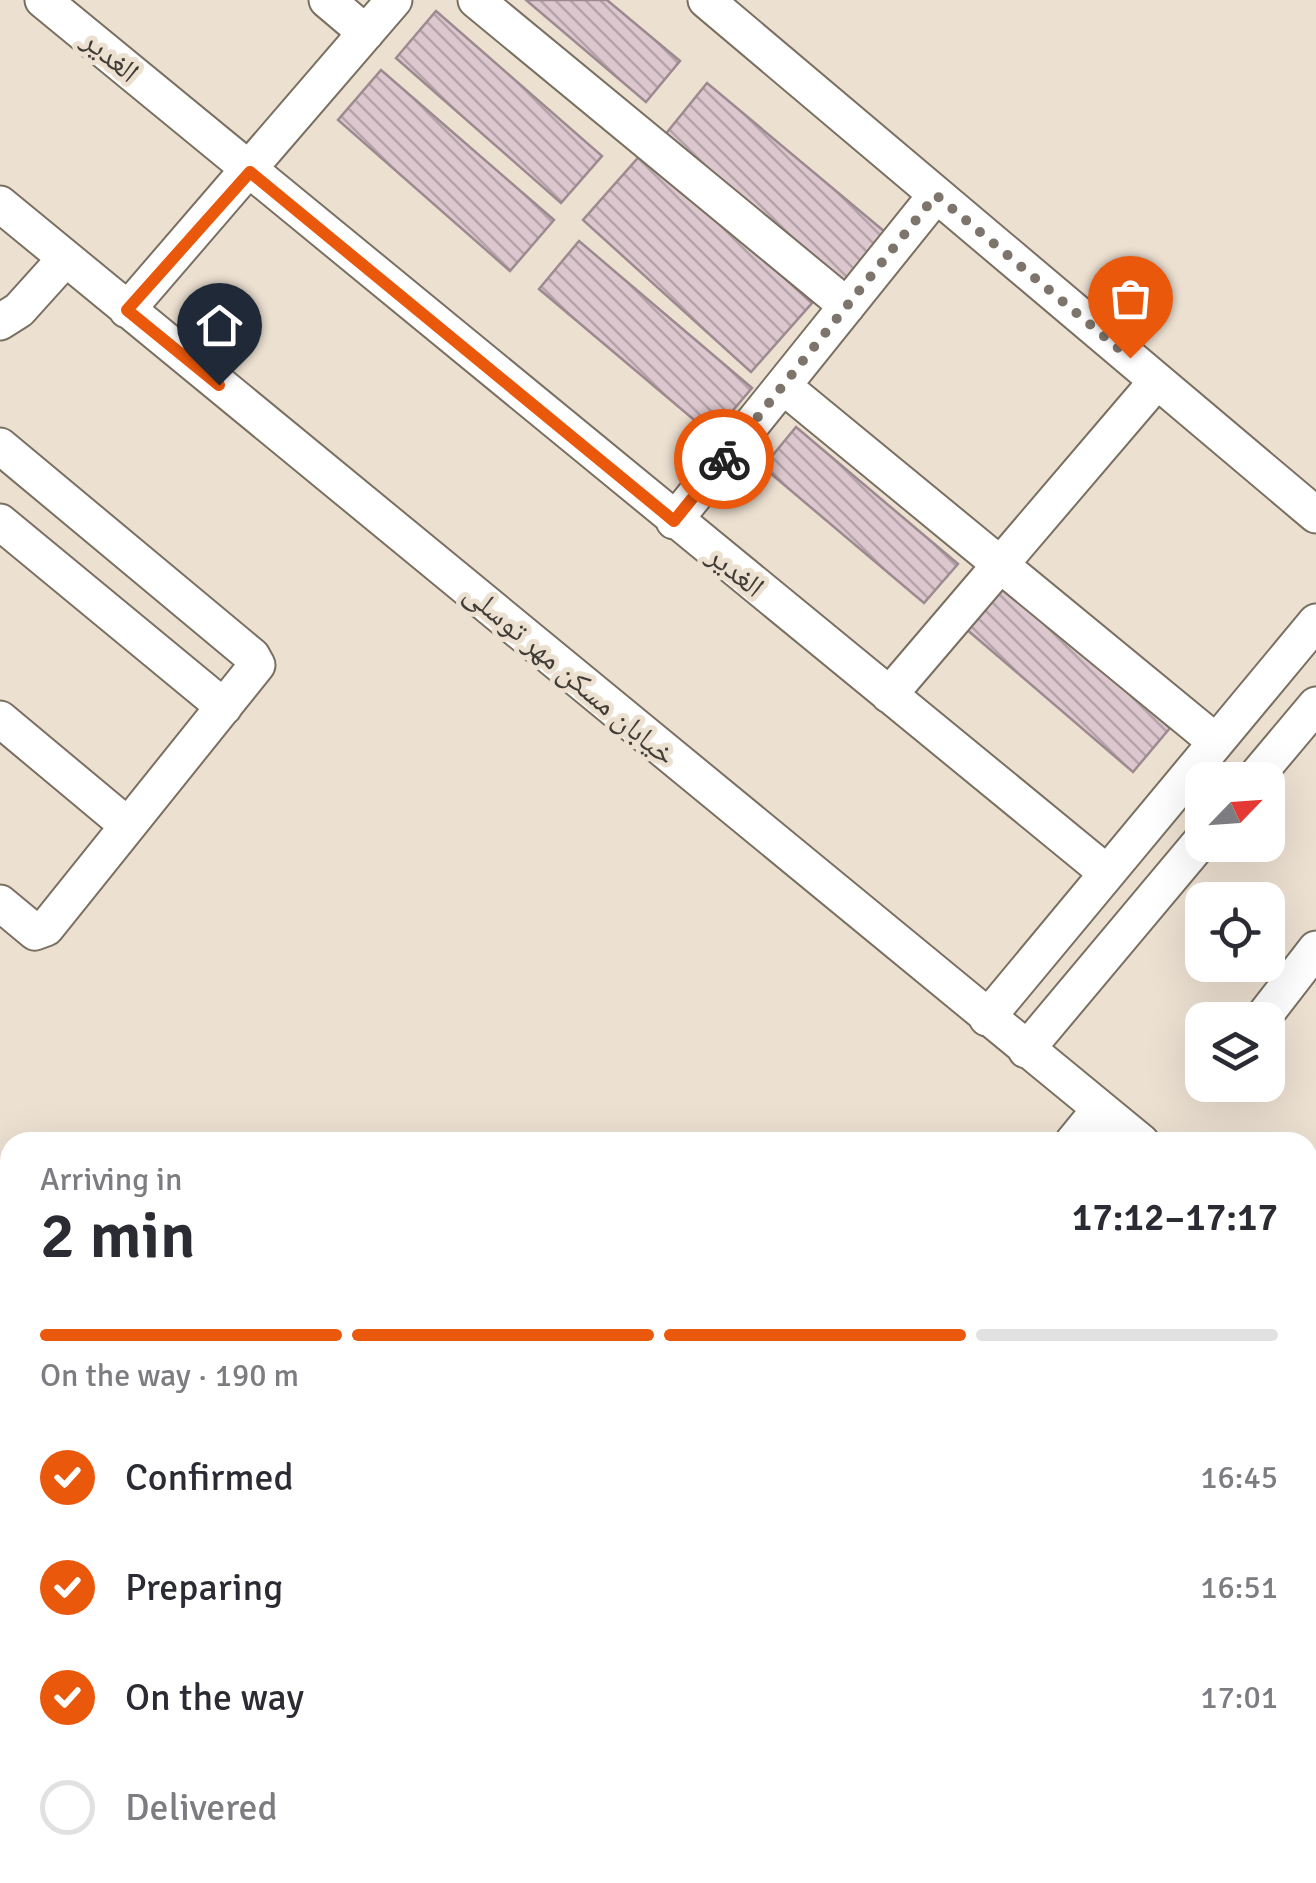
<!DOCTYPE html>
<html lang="en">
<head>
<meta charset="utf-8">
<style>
	:root { --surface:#fff; --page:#f7f7f7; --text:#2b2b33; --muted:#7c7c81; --line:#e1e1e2; --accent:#ea580c }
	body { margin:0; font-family:Signika,"Noto Naskh Arabic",sans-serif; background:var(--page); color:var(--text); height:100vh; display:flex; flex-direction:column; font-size:38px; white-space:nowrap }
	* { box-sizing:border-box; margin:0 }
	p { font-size:32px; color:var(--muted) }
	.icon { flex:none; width:55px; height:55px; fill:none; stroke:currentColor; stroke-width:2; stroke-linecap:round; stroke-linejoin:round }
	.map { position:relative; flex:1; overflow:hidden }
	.side { position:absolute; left:0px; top:1132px; width:1318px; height:752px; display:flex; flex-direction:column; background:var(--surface); border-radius:30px 30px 0 0; box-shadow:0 10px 40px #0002 }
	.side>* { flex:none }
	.needle { width:65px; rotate:65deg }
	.fabs { position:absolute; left:1185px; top:762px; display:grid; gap:20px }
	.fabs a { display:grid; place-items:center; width:100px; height:100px; border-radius:20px; background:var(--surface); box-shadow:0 10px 40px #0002; font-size:50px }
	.pin { position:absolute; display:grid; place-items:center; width:85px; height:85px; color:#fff; margin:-102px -42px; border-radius:50% 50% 50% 0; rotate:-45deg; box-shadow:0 0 10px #0007 }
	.pin .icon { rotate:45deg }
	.courier { position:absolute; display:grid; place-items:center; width:100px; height:100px; margin:-50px; border:8px solid #ea580c; border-radius:50%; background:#fff; color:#222; box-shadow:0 2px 12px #0007 }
	.overview em { font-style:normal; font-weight:600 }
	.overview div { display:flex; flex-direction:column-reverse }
	.overview { display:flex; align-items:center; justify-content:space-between; height:170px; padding:0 40px }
	h1 { font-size:65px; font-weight:600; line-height:75px }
	.bar { display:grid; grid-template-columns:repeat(4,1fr); gap:15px 10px; align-content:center; height:120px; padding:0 40px }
	.bar i { height:12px; border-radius:8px; background:var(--line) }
	.bar .current { background:var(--accent) }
	.bar p { grid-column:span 4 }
	ol { padding:0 40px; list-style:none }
	li { display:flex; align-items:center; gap:30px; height:110px }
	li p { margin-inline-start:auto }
	li .icon { padding:10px; border-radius:50%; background:var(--accent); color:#fff; stroke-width:4 }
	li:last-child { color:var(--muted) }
	li i { width:55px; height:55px; border:5px solid var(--line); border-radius:50% }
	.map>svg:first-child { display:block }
	.building { fill:url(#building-back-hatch); stroke:#9d8a90; stroke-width:2.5 }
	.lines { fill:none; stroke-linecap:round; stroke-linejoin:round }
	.minor-casing { stroke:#7a7062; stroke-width:39 }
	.major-casing { stroke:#7a7062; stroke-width:46 }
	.minor { stroke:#fff; stroke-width:35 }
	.major { stroke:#fff; stroke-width:42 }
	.done { stroke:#7d756c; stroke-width:10; stroke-dasharray:0 18 }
	.route { stroke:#ea580c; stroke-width:12 }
	.labels { text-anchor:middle; stroke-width:10; stroke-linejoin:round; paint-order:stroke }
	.street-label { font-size:30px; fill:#413c36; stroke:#ece0d1 }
</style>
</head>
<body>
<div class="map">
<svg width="1316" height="1883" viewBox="0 0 1316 1883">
	<defs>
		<pattern id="building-back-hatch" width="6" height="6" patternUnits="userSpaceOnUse" patternTransform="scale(2.5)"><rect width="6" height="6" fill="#dcc7ce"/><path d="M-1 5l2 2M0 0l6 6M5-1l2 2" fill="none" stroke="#b4a3a8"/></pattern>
	</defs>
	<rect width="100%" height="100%" fill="#ece0d1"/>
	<!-- building -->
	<path class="building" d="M526 0H607L680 61 646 102Z
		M436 11 602 156 561 203 396 58Z
		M381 70 554 220 510 271 338 120Z
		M707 83 885 232 842 284 664 136Z
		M644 151 812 303 751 372 583 220Z
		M579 241 752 388 712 435 539 289Z
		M796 427 958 564 924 603 763 467Z
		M1002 584 1170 728 1133 772 965 628Z"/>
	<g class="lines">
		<!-- minor casing -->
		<g class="minor-casing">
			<path id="minor" d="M43 0 1107 873
				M327 0 366 33
				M476 0 847 306
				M706 0 1316 515
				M0 204 1141 1142
				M127 310 394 0
				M0 322 19 310 65 259
				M783 386 1216 742
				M0 446 252 656 257 665 46 928 35 932 0 903
				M674 521 936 195
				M0 522 224 707
				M889 695 1157 381
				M0 719 127 825
				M1253 780 1316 705
				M987 1018 1316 622
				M1261 1020 1316 949
				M1026 1050 1202 840
				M1073 1142 1100 1109
				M1308 1240 1316 1230
				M1308 1277 1316 1284
				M0 1507 10 1514
				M0 1732 10 1720
				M0 1797 10 1805
				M100 1875 110 1883
				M688 1875 698 1883
				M871 1875 880 1883
				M481 1883 488 1875"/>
		</g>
		<!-- major casing -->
		<g class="major-casing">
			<path id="major" d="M1308 1699 1316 1691
				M1308 1762 1316 1753
				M1129 1883 1137 1875
				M1192 1883 1200 1875"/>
		</g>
		<!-- minor -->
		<use href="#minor" class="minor"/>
		<!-- major -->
		<use href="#major" class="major"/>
	</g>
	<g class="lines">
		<!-- done -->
		<path class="done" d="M724 459 936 195 1130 358"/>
		<!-- route -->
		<path class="route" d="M219 385 127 310 250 172 674 521 724 459"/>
	</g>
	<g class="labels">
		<!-- street labels -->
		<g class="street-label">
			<text transform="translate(111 56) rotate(40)" y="10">الغدیر</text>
			<text transform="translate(736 571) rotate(39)" y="10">الغدیر</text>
			<text transform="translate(570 674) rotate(40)" y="10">خیابان مسکن مهر توسلی</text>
		</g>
	</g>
</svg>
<div class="fabs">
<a><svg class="needle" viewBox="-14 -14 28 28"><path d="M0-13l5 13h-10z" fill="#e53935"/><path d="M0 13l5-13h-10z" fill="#7c7c81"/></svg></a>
<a><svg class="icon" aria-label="locate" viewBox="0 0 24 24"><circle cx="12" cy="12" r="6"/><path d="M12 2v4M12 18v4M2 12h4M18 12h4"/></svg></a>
<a><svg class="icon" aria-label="layers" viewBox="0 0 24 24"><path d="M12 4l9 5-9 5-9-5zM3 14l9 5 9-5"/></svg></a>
</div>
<div class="pin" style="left:1130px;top:358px;background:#ea580c"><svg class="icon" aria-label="bag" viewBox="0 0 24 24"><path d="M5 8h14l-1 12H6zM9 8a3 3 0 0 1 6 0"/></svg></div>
<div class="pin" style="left:219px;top:385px;background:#1f2937"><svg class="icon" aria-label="home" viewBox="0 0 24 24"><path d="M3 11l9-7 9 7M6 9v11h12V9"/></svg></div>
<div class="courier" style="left:724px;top:459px"><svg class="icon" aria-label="bike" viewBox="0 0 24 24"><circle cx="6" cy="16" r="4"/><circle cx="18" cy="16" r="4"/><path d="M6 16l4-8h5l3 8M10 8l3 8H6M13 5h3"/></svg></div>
<section class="side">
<div class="overview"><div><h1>2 min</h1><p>Arriving in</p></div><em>17:12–17:17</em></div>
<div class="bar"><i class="current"></i><i class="current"></i><i class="current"></i><i></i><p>On the way · 190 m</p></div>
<ol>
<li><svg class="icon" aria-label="check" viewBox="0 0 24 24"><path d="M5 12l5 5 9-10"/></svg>Confirmed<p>16:45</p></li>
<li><svg class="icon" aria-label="check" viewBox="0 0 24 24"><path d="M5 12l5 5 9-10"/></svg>Preparing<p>16:51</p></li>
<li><svg class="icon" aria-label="check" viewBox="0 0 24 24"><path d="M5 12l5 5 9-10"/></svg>On the way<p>17:01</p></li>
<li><i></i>Delivered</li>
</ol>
</section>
</div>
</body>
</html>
